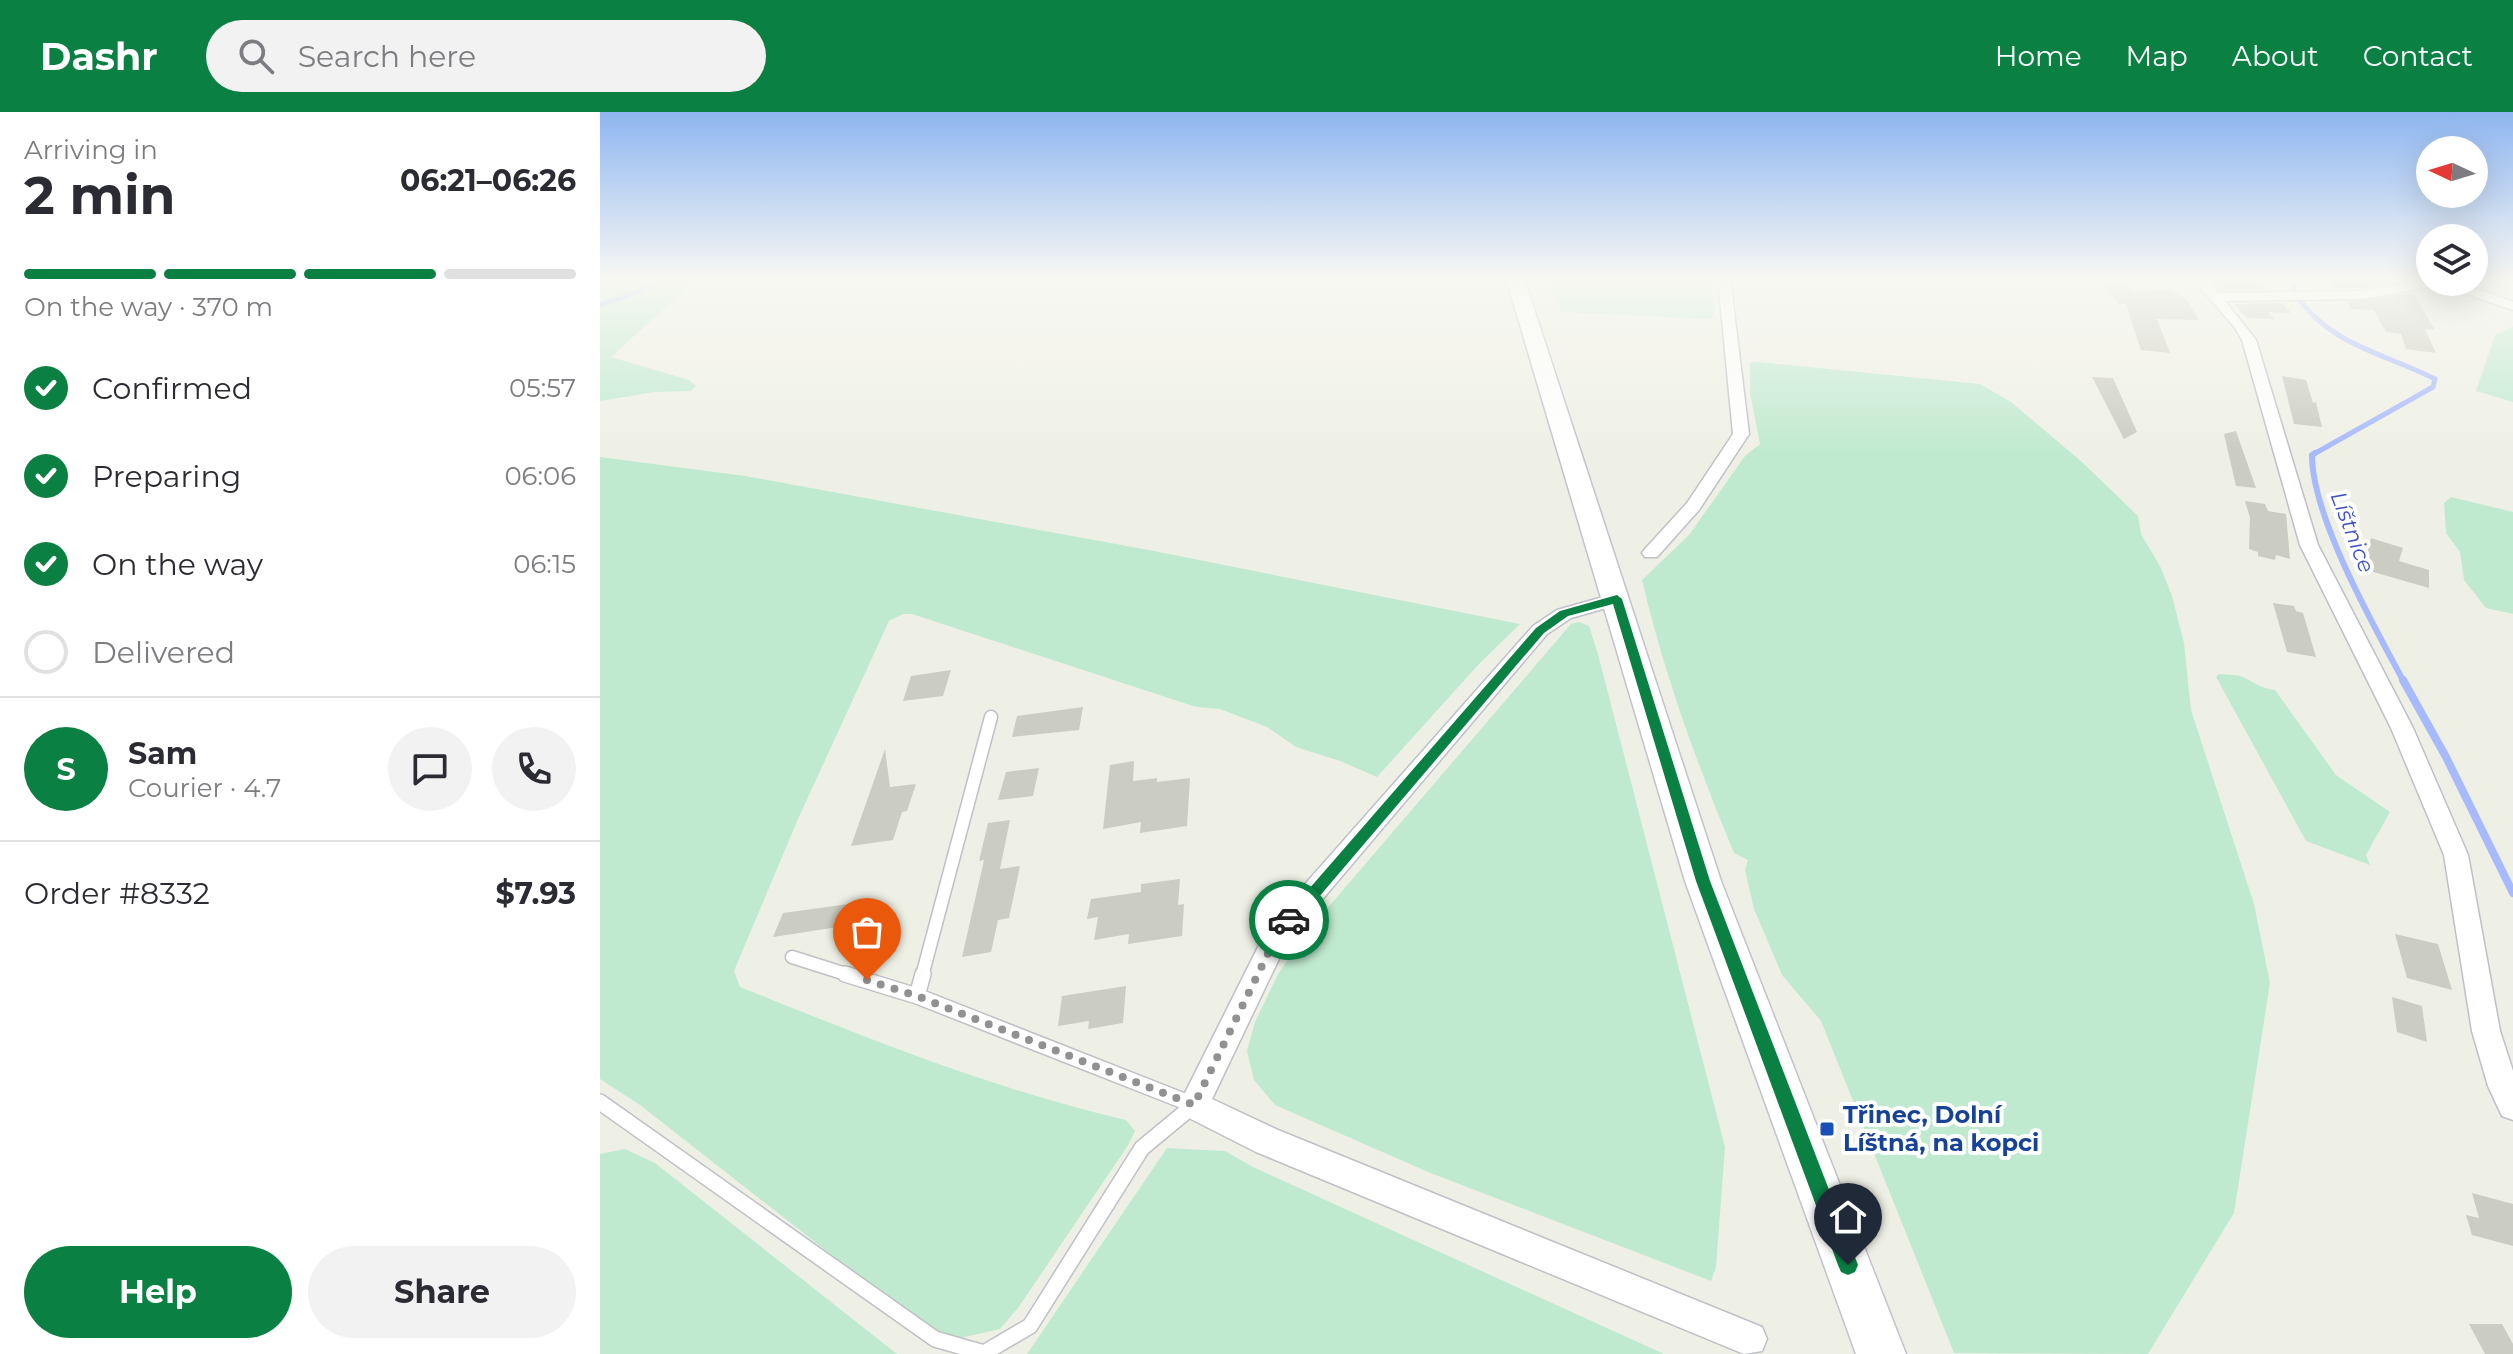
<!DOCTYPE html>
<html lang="en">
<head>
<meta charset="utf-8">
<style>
	:root { --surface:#fff; --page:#f2f2f3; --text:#2b2b33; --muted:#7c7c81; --line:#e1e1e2; --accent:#0b8043 }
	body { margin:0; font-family:Montserrat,sans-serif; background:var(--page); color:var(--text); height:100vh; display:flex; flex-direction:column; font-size:30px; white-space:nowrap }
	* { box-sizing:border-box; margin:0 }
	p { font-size:26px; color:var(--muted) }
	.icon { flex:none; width:44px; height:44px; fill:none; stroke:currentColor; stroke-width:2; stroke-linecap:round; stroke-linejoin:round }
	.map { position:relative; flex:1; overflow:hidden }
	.sheet { display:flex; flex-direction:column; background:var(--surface); width:600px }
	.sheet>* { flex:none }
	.needle { width:52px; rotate:274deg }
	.buttons { position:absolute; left:1816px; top:24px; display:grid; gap:16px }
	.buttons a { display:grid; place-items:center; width:72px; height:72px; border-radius:50%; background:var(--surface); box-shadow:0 8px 32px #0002; font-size:40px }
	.pin { position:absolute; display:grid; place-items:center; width:68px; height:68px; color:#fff; margin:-82px -34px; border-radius:50% 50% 50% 0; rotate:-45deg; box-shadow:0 0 8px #0007 }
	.pin .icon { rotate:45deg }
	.courier { position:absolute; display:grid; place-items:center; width:80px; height:80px; margin:-40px; border:6px solid #0b8043; border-radius:50%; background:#fff; color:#222; box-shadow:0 2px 10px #0007 }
	.head em { font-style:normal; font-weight:700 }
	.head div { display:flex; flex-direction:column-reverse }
	.head { display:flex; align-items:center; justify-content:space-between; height:136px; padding:0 24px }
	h1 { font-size:52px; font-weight:700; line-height:60px }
	.bar { display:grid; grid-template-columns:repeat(4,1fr); gap:12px 8px; align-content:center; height:96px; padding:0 24px }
	.bar i { height:10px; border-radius:6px; background:var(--line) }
	.bar .current { background:var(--accent) }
	.bar p { grid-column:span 4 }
	.line { display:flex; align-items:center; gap:20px; padding:0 24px; border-top:2px solid var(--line) }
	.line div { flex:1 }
	.round { display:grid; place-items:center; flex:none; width:84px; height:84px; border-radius:42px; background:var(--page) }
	ol { padding:0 24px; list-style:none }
	li { display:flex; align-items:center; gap:24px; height:88px }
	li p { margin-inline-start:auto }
	li .icon { padding:8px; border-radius:50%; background:var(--accent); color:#fff; stroke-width:4 }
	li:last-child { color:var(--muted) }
	li i { width:44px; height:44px; border:4px solid var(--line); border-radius:50% }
	.cta { display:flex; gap:16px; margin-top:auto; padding:16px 24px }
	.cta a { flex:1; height:92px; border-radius:48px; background:var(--accent); color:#fff; font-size:32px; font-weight:700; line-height:92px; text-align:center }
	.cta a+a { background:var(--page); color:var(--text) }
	header { display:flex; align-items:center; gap:48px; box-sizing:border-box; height:112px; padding:0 40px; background:var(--accent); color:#fff }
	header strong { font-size:38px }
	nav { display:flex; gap:44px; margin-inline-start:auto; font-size:28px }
	.search { width:560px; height:72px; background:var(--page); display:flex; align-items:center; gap:20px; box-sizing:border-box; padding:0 28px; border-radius:44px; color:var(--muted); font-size:30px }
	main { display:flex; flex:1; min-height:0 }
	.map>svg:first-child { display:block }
	.green { fill:#c0eacf }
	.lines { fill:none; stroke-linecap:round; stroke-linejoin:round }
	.stream-far2 { stroke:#a7b9ff; stroke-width:5 }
	.stream-far1 { stroke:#a7b9ff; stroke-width:6 }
	.stream { stroke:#a7b9ff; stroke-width:8 }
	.building { fill:#cbccc2 }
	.lane-far1-casing { stroke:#bfc0c7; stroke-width:15 }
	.lane-casing { stroke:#bfc0c7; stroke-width:18 }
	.street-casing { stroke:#bfc0c7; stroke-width:3 }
	.secondary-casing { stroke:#c2c2cb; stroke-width:3 }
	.path { stroke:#98cbb9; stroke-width:3; stroke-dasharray:5 3; stroke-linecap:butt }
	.lane-far1 { stroke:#fff; stroke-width:12 }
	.lane { stroke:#fff; stroke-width:15 }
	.street { fill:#fff; fill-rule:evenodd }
	.secondary { fill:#fff; fill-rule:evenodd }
	.route { fill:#0b8043 }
	.done { stroke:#909193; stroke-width:8; stroke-dasharray:0 14.4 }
	.transit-dot { fill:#1a4fb4; stroke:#fff; stroke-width:3 }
	.labels { text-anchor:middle; stroke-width:8; stroke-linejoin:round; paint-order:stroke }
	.water-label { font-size:22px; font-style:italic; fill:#3f52cd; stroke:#fff }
	.near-transit-label { font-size:24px; font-weight:bold; fill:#164399; stroke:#fff; text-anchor:start }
</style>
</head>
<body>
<header>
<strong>Dashr</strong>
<div class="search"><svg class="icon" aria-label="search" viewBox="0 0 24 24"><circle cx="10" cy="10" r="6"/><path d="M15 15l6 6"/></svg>Search here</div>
<nav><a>Home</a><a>Map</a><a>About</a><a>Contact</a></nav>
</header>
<main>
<section class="sheet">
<div class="head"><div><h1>2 min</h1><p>Arriving in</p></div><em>06:21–06:26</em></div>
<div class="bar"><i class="current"></i><i class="current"></i><i class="current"></i><i></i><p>On the way · 370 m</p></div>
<ol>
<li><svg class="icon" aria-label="check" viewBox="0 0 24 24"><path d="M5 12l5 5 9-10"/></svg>Confirmed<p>05:57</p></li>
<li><svg class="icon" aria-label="check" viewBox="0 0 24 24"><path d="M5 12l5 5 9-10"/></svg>Preparing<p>06:06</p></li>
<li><svg class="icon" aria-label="check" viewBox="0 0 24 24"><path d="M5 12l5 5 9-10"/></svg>On the way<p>06:15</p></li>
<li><i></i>Delivered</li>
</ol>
<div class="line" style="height:144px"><b class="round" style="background:var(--accent);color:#fff">S</b><div><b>Sam</b><p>Courier · 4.7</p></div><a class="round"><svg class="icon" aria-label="chat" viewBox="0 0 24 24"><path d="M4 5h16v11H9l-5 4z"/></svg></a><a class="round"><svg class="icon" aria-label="phone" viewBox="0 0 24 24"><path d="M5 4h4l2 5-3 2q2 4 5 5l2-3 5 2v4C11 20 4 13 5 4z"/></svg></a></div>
<div class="line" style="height:104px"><div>Order #8332</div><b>$7.93</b></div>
<div class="cta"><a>Help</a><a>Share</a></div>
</section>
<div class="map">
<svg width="1913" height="1242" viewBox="0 0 1913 1242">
	<rect width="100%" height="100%" fill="#eff0e5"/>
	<!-- green -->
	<path class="green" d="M0 166H104L77 185 11 245 89 268 96 274 91 279 54 280 0 289Z
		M944 166H1111L1115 199 1111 207 962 200Z
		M1913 214V290L1876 279 1895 223Z
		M1157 250 1380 272 1411 290 1482 350 1538 404 1541 422 1561 456 1572 484 1584 531 1591 598 1654 792 1670 871 1634 1101 1548 1242 1354 1241 1221 909 1182 863 1154 797 1145 758 1148 748 1134 741C1097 652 1064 562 1042 468L1089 423 1145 344 1160 332 1150 281V251Z
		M0 345 145 364 549 438 920 512 879 552 777 665 740 649 696 635 667 615 620 597 596 595 312 502H303L289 509 198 707 134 859 140 875C267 926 393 977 526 1008L535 1019 527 1035 418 1196 400 1217 356 1227 317 1210 40 993 0 967Z
		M1851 385 1913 400V502L1886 496 1864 468 1860 440 1846 421 1844 391Z
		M979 510 989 514 998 542 1125 1035 1116 1155 1111 1169 828 1060 675 993 654 968 647 939 655 910 678 862 707 820 971 512Z
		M1619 562C1627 563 1638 562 1645 566 1657 572 1661 576 1675 578L1736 663 1790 700 1766 743 1770 753 1706 729 1616 565Z
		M567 1036 625 1039 653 1055 1064 1242H427Z
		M25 1037 55 1051 297 1242H0V1042Z"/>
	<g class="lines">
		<!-- stream-far2 -->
		<path class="stream-far2" d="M1694 166V178
			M1699 187C1733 234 1786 242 1835 267L1833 275 1712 343
			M0 193 37 180 63 166"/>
		<!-- stream-far1 -->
		<path class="stream-far1" d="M1715 341 1712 343C1712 405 1774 514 1804 570"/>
		<!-- stream -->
		<path class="stream" d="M1803 568 1846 645 1913 781"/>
	</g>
	<!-- building -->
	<path class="building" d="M1611 166H1657L1668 177 1621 178Z
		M1725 166H1793L1790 171 1762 176H1734Z
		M1505 174 1528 175 1532 180 1571 177 1586 187 1599 208 1557 207 1570 241 1541 238 1526 192H1518Z
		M1813 181 1835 218 1825 217 1836 241 1806 237 1801 222 1786 220 1774 198 1752 197 1747 190Z
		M1682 191 1691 201 1668 200 1675 207 1647 206 1634 192Z
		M1682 264 1706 268 1713 291 1716 290 1722 315 1694 312Z
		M1492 265 1513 266 1537 320 1524 327Z
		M1636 319 1656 376 1636 374 1624 322Z
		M1645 389 1665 392 1668 399 1686 402 1690 447 1676 443 1675 448 1658 444V440L1649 437 1650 406Z
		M1771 426 1803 436 1799 449 1829 458V476L1763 457Z
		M1673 491 1694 494 1696 499 1703 501 1716 545 1687 540Z
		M351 558 343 584 303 589 311 564Z
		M483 595 479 618 412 625 417 604Z
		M285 637 290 675 316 672 307 699 302 700 293 728 251 734Z
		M534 649 533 669 557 666V670L590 666 587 714 540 721 541 710 503 717 510 653Z
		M439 656 433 684 398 688 406 660Z
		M410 708 400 757 420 754 409 806 398 808 391 840 362 845 384 748 379 749 388 711Z
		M580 767 578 793 584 792 582 824 528 832 529 822 494 828 498 805 487 807 491 787 541 780V772Z
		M278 788 267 821 234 825 238 815 173 825 183 801Z
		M1795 822 1838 832 1852 878 1807 866Z
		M526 874 523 911 488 917 489 909 458 914 462 884Z
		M1792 885 1822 894 1827 930 1797 920Z
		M1872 1081 1913 1092V1134L1872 1123 1866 1103 1879 1106Z
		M1869 1212H1902L1913 1232V1242H1885Z"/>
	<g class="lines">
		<!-- lane-far1 casing -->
		<g class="lane-far1-casing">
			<path id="lane-far1" d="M192 845 252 864
				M322 864 391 605"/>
		</g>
		<!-- lane casing -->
		<g class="lane-casing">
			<path id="lane" d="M317 884 323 862
				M0 990 335 1227 384 1241 430 1214 542 1036 594 993 317 884 245 862"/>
		</g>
		<!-- street casing -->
		<g class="street-casing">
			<path id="street" d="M1118 166H1130L1149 322 1099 398 1057 445H1045L1042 441 1045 437 1087 391 1133 322Z
				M1592 166H1605L1619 181 1762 179 1830 167V170H1857L1913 190V198L1852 177 1830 175 1762 187 1625 189 1656 228 1718 433 1813 616 1868 743 1900 919 1913 959V1008L1902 1004 1888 974 1872 919 1844 743 1791 616 1700 433 1642 228 1635 216Z
				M1017 481 1027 487 1024 491 971 506 947 522 688 828 612 987 678 1018 1162 1215 1167 1227 1162 1239 1144 1242 656 1040 583 1003 579 993 669 813 933 514 957 498Z"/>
		</g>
		<!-- secondary casing -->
		<g class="secondary-casing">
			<path id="secondary" d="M906 166H924L1121 769 1306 1242H1256L1085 769Z"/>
		</g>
		<!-- path -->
		<path class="path" d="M1569 166 1583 168"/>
		<!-- lane-far1 -->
		<use href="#lane-far1" class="lane-far1"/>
		<!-- lane -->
		<use href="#lane" class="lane"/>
		<!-- street -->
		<use href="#street" class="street"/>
		<!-- secondary -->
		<use href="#secondary" class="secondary"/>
	</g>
	<!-- sky -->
	<linearGradient id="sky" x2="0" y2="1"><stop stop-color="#8eb6f1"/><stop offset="0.49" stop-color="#f8f8f3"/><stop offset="1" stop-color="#f8f8f3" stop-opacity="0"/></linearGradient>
	<rect width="1913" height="340" fill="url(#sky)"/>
	<!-- route -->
	<path class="route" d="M1017 483 1022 487 1110 769 1258 1153 1255 1160 1248 1163 1241 1160 1238 1153 1096 769 1013 492 968 504 944 521 695 813H684L682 808 936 516 960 499Z"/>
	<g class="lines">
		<!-- done -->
		<path class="done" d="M267 868 317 884 594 993 678 821 689 808"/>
	</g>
	<!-- markers -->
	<rect class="transit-dot" x="1219" y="1009" width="16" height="16" rx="4"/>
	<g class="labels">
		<!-- water labels -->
		<g class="water-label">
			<text transform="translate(1753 420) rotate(69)" y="8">Líštnice</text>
		</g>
		<!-- near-transit labels -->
		<g class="near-transit-label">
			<text x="1243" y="1011">Třinec, Dolní<tspan x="1243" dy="28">Líštná, na kopci</tspan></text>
		</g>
	</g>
</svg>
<div class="buttons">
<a><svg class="needle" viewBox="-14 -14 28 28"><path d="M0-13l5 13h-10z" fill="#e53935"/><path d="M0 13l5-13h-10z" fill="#7c7c81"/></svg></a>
<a><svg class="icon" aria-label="layers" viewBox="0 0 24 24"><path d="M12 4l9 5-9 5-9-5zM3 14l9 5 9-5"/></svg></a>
</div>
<div class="pin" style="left:267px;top:868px;background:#ea580c"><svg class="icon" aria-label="bag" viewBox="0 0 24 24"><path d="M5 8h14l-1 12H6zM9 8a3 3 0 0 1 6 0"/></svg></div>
<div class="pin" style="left:1248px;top:1153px;background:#1f2937"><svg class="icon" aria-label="home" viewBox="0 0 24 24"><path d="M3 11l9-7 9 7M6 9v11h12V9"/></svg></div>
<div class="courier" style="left:689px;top:808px"><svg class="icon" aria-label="car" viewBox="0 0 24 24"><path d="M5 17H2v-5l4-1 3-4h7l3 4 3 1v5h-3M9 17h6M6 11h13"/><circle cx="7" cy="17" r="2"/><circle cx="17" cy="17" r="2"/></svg></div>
</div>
</main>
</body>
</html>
